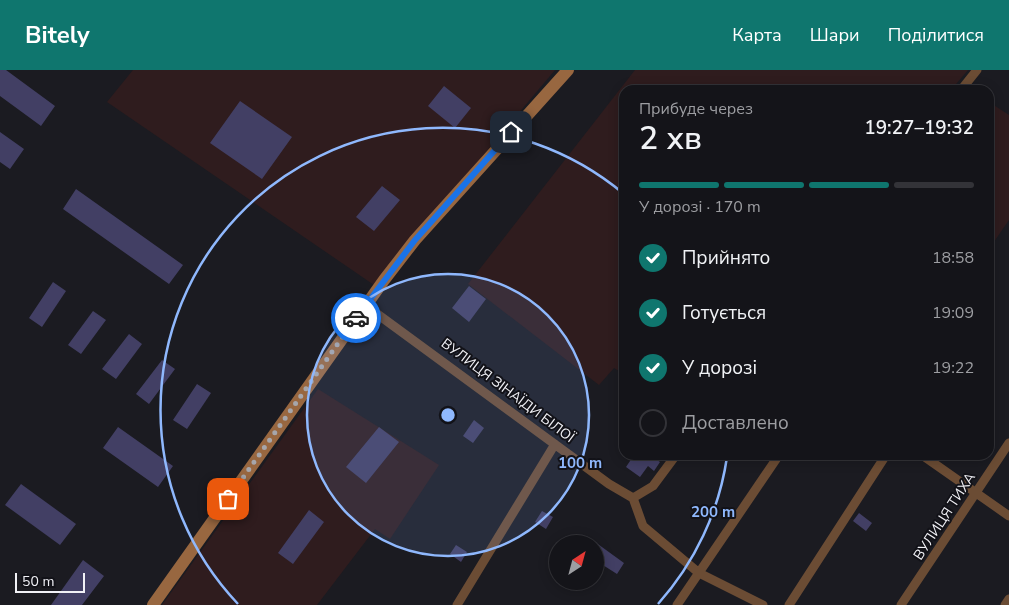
<!DOCTYPE html>
<html lang="uk">
<head>
<meta charset="utf-8">
<style>
	:root { --surface:#141419; --page:#1d1d22; --text:#f1f3f6; --muted:#9d9ea2; --line:#333338; --accent:#0f766e }
	body { margin:0; font-family:"Nunito Sans",sans-serif; background:var(--page); color:var(--text); height:100vh; display:flex; flex-direction:column; font-size:19px; white-space:nowrap }
	* { box-sizing:border-box; margin:0 }
	p { font-size:16px; color:var(--muted) }
	.icon { flex:none; width:28px; height:28px; fill:none; stroke:currentColor; stroke-width:2; stroke-linecap:round; stroke-linejoin:round }
	.map { position:relative; flex:1; overflow:hidden }
	.drawer { position:absolute; left:619px; top:15px; width:375px; height:375px; display:flex; flex-direction:column; background:var(--surface); border-radius:15px; box-shadow:0 2px 12px #0003,0 0 0 1px var(--line) }
	.drawer>* { flex:none }
	.needle { width:32px; rotate:36deg }
	.tools { position:absolute; left:549px; top:465px; display:grid; gap:10px }
	.tools a { display:grid; place-items:center; width:55px; height:55px; border-radius:50%; background:var(--surface); box-shadow:0 2px 12px #0003,0 0 0 1px var(--line); font-size:25px }
	.scale { position:absolute; left:15px; bottom:12px; width:70px; box-sizing:border-box; padding-left:5px; border:2px solid #f1f1f6; border-top:0; font-size:14px; line-height:18px; white-space:nowrap; color:#f1f1f6; -webkit-text-stroke:4px #121218; paint-order:stroke }
	.pin { position:absolute; display:grid; place-items:center; width:42px; height:42px; color:#fff; margin:-21px; border-radius:10px; box-shadow:0 2px 8px #0006 }
	.courier { position:absolute; display:grid; place-items:center; width:50px; height:50px; margin:-25px; border:4px solid #1a73e8; border-radius:50%; background:#fff; color:#222; box-shadow:0 1px 6px #0007 }
	.summary em { font-style:normal; font-weight:600 }
	.summary div { display:flex; flex-direction:column-reverse }
	.summary { display:flex; align-items:center; justify-content:space-between; height:85px; padding:0 20px }
	h1 { font-size:32px; font-weight:600; line-height:38px }
	.bar { display:grid; grid-template-columns:repeat(4,1fr); gap:8px 5px; align-content:center; height:60px; padding:0 20px }
	.bar i { height:6px; border-radius:4px; background:var(--line) }
	.bar .active { background:var(--accent) }
	.bar p { grid-column:span 4 }
	ol { padding:0 20px; list-style:none }
	li { display:flex; align-items:center; gap:15px; height:55px }
	li p { margin-inline-start:auto }
	li .icon { padding:5px; border-radius:50%; background:var(--accent); color:#fff; stroke-width:4 }
	li:last-child { color:var(--muted) }
	li i { width:28px; height:28px; border:2px solid var(--line); border-radius:50% }
	header { display:flex; align-items:center; gap:30px; box-sizing:border-box; height:70px; padding:0 25px; background:var(--accent); color:#fff }
	header strong { font-size:24px }
	nav { display:flex; gap:28px; margin-inline-start:auto; font-size:18px }
	.map>svg:first-child { display:block }
	.industrial { fill:#2f1c1e }
	.building { fill:#423f64 }
	.lines { fill:none; stroke-linecap:round; stroke-linejoin:round }
	.street { stroke:#6b4c34; stroke-width:9 }
	.secondary { stroke:#986740; stroke-width:12 }
	.done { stroke:#a6a6ab; stroke-width:5; stroke-dasharray:0 9 }
	.route { stroke:#1a73e8; stroke-width:6 }
	.ring { fill:none; stroke:#8fb8fd; stroke-width:2.5 }
	.labels { text-anchor:middle; stroke-width:4; stroke-linejoin:round; paint-order:stroke }
	.street-label { font-size:14px; fill:#f1f1f6; stroke:#121218 }
	.centre { fill:#8fb8fd; stroke:#121218; stroke-width:2.5 }
	.ring-label { font-size:15px; text-anchor:middle; font-weight:bold; fill:#8fb8fd; stroke:#121218; stroke-width:4; stroke-linejoin:round; paint-order:stroke }
</style>
</head>
<body>
<header>
<strong>Bitely</strong>
<nav><a>Карта</a><a>Шари</a><a>Поділитися</a></nav>
</header>
<div class="map">
<svg width="1009" height="535" viewBox="0 0 1009 535">
	<rect width="100%" height="100%" fill="#1b1b21"/>
	<!-- industrial -->
	<path class="industrial" d="M133 0H555L374 215 107 32Z
		M635 0H968L951 20H624V304L614 298 599 315 468 214Z
		M989 32 1009 45V150L989 179Z
		M318 319 439 395 390 469 375 459 317 535H162Z"/>
	<!-- building -->
	<path class="building" d="M0 0H6L55 36 41 56 0 26Z
		M444 16 471 38 455 58 428 36Z
		M240 31 292 67 262 109 210 73Z
		M0 62 24 79 10 99 0 92Z
		M382 116 400 130 374 161 356 147Z
		M76 119 183 195 169 214 63 139Z
		M53 212 66 221 42 257 29 248Z
		M469 216 486 229 469 252 452 238Z
		M93 241 106 250 81 284 68 275Z
		M129 264 142 274 116 309 102 299Z
		M162 290 175 299 149 334 136 324Z
		M197 314 211 323 187 359 173 350Z
		M474 350 484 358 473 373 463 366Z
		M118 357 173 396 158 417 103 378Z
		M379 357 399 372 366 413 346 397Z
		M634 385 641 388 643 385H650L660 392 654 401 648 396 640 407 626 397Z
		M21 414 76 454 60 475 5 435Z
		M309 440 324 452 293 494 278 483Z
		M542 441 553 447 546 459 535 452Z
		M859 443 872 453 866 461 853 451Z
		M595 472 624 493 617 504 595 490Z
		M456 475 467 482 461 492 450 484Z
		M83 490 104 506 82 535H51Z"/>
	<g class="lines">
		<!-- street -->
		<path class="street" d="M961 20 977 0
			M365 235 609 414 633 428
			M922 385 1009 446
			M633 428 643 456 699 503 763 535
			M633 428 653 416 676 385
			M457 535 555 374
			M677 535 779 385
			M789 535 886 385
			M901 535 1009 373
			M1005 535 1009 529"/>
		<!-- secondary -->
		<path class="secondary" d="M153 535 384 210 415 170 568 0"/>
	</g>
	<g class="lines">
		<!-- done -->
		<path class="done" d="M228 429 356 248"/>
		<!-- route -->
		<path class="route" d="M356 248 415 170 511 62"/>
	</g>
	<!-- distance rings -->
	<circle cx="448" cy="345" r="141" fill="#8fb8fd" fill-opacity=".12"/>
	<g class="ring">
		<circle cx="448" cy="345" r="141"/>
		<path d="M727 387A282 282 0 0 1 658 534M238 534A282 282 0 0 1 624 124"/>
	</g>
	<g class="labels">
		<!-- street labels -->
		<g class="street-label">
			<text transform="translate(508 320) rotate(37)" y="5">ВУЛИЦЯ ЗІНАЇДИ БІЛОЇ</text>
			<text transform="translate(944 446) rotate(-57)" y="5">ВУЛИЦЯ ТИХА</text>
		</g>
	</g>
	<circle cx="448" cy="345" r="8" class="centre"/>
	<g class="ring-label">
		<text x="580" y="398">100 m</text>
		<text x="713" y="447">200 m</text>
	</g>
</svg>
<div class="tools">
<a><svg class="needle" viewBox="-14 -14 28 28"><path d="M0-13l5 13h-10z" fill="#e53935"/><path d="M0 13l5-13h-10z" fill="#9d9ea2"/></svg></a>
</div>
<div class="scale">50 m</div>
<div class="pin" style="left:228px;top:429px;background:#ea580c"><svg class="icon" aria-label="bag" viewBox="0 0 24 24"><path d="M5 8h14l-1 12H6zM9 8a3 3 0 0 1 6 0"/></svg></div>
<div class="pin" style="left:511px;top:62px;background:#1f2937"><svg class="icon" aria-label="home" viewBox="0 0 24 24"><path d="M3 11l9-7 9 7M6 9v11h12V9"/></svg></div>
<div class="courier" style="left:356px;top:248px"><svg class="icon" aria-label="car" viewBox="0 0 24 24"><path d="M5 17H2v-5l4-1 3-4h7l3 4 3 1v5h-3M9 17h6M6 11h13"/><circle cx="7" cy="17" r="2"/><circle cx="17" cy="17" r="2"/></svg></div>
<section class="drawer">
<div class="summary"><div><h1>2 хв</h1><p>Прибуде через</p></div><em>19:27–19:32</em></div>
<div class="bar"><i class="active"></i><i class="active"></i><i class="active"></i><i></i><p>У дорозі · 170 m</p></div>
<ol>
<li><svg class="icon" aria-label="check" viewBox="0 0 24 24"><path d="M5 12l5 5 9-10"/></svg>Прийнято<p>18:58</p></li>
<li><svg class="icon" aria-label="check" viewBox="0 0 24 24"><path d="M5 12l5 5 9-10"/></svg>Готується<p>19:09</p></li>
<li><svg class="icon" aria-label="check" viewBox="0 0 24 24"><path d="M5 12l5 5 9-10"/></svg>У дорозі<p>19:22</p></li>
<li><i></i>Доставлено</li>
</ol>
</section>
</div>
</body>
</html>
